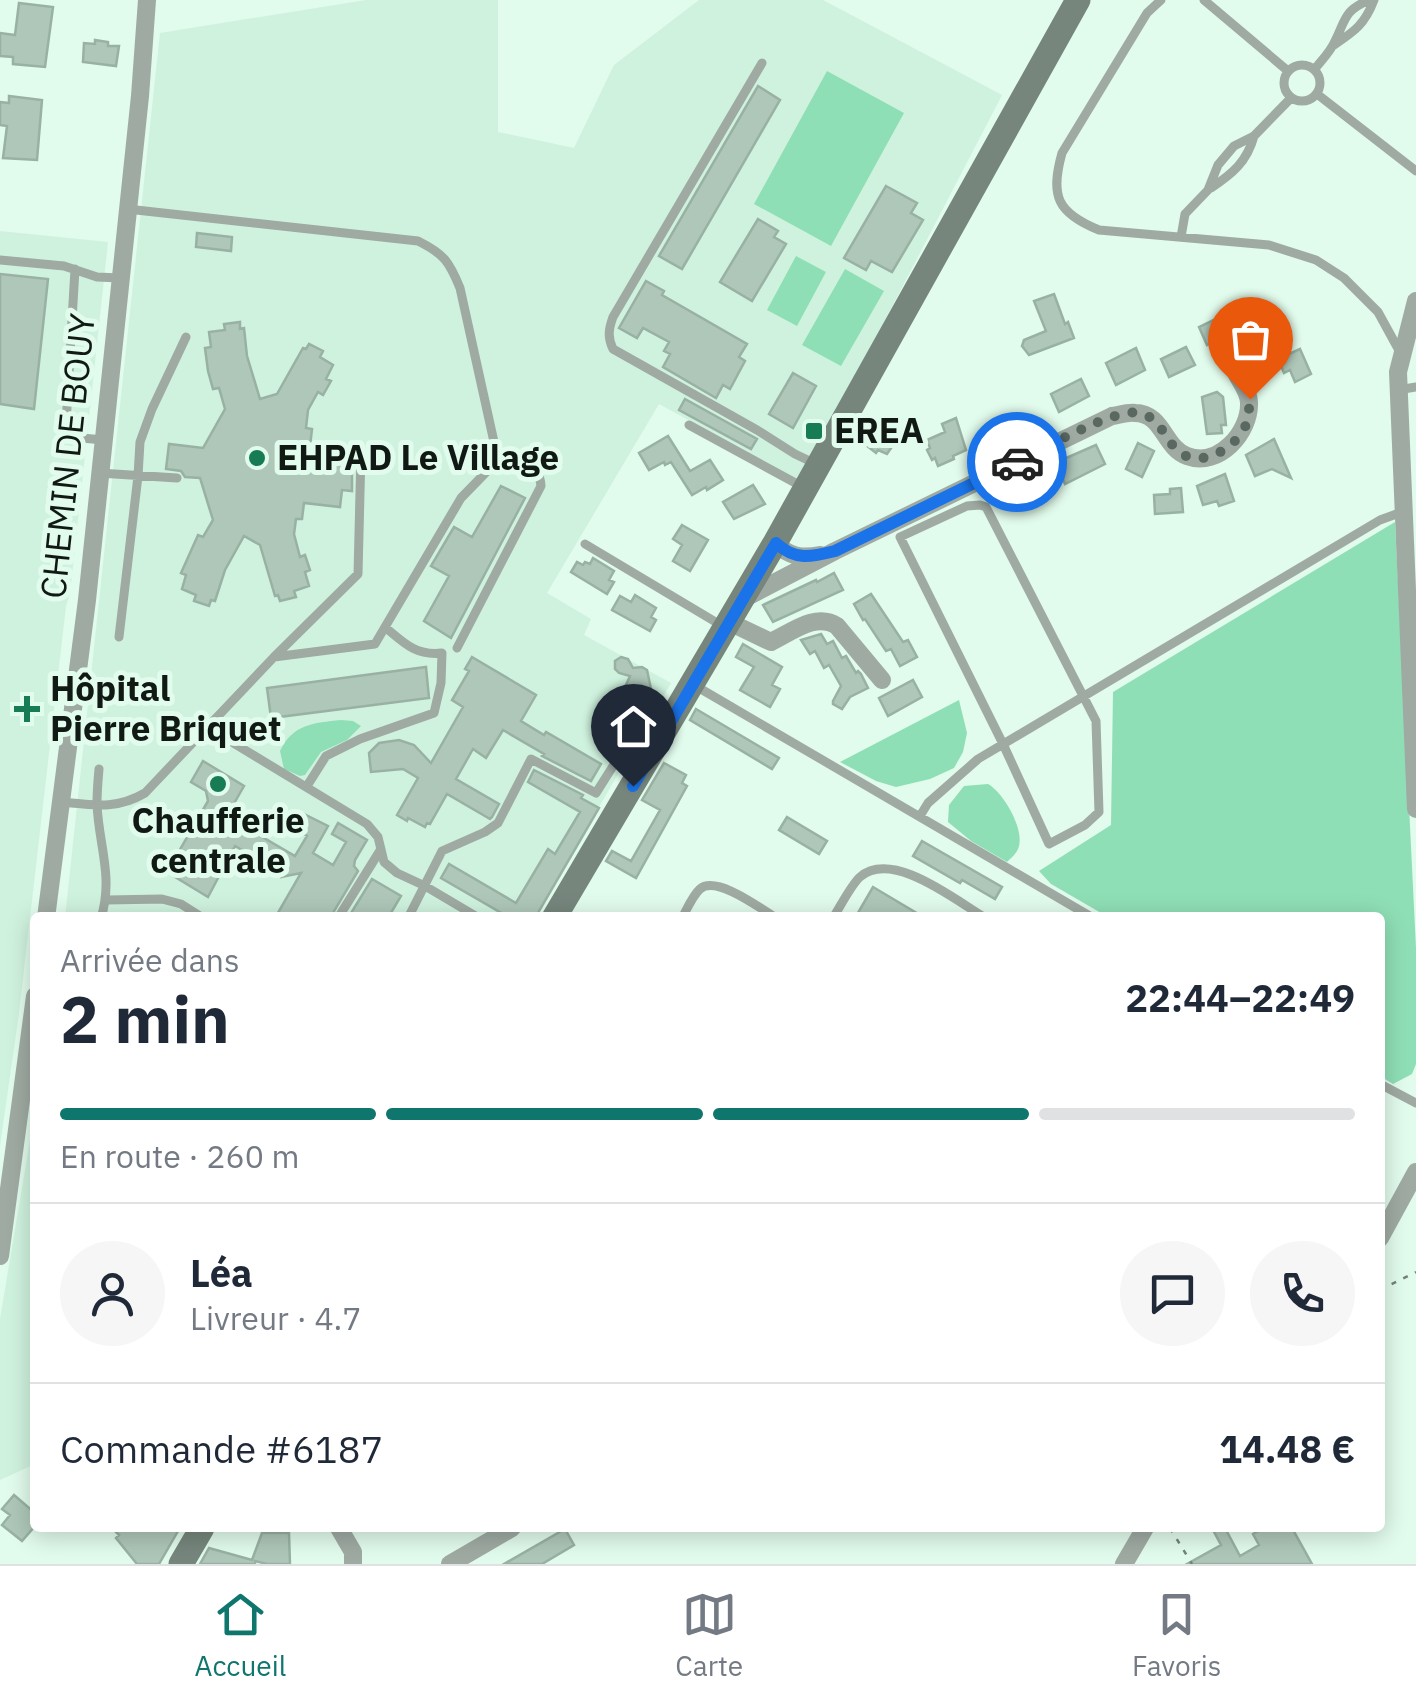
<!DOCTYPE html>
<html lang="fr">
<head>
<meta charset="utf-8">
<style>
	:root { --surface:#fff; --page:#f6f6f7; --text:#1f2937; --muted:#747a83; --line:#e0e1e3; --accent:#0f766e }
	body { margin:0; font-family:"IBM Plex Sans",sans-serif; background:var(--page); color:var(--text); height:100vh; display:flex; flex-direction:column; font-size:38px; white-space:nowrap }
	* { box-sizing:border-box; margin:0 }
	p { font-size:32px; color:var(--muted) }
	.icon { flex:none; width:55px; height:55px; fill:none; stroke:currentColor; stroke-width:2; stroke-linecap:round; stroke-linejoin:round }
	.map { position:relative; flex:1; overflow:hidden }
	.drawer { position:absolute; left:30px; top:912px; width:1355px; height:620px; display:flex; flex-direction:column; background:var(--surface); border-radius:10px; box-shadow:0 5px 25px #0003 }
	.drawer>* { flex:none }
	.pin { position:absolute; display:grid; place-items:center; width:85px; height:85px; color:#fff; margin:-102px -42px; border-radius:50% 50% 50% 0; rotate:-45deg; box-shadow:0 0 10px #0007 }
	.pin .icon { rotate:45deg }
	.courier { position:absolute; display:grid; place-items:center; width:100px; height:100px; margin:-50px; border:8px solid #1a73e8; border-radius:50%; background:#fff; color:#222; box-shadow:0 2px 12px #0007 }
	.head em { font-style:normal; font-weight:800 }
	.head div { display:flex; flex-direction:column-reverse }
	.head { display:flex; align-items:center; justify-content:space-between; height:170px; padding:0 30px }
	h1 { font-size:65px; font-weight:800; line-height:75px }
	.bar { display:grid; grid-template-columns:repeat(4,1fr); gap:15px 10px; align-content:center; height:120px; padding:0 30px }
	.bar i { height:12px; border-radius:8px; background:var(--line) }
	.bar .active { background:var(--accent) }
	.bar p { grid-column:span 4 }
	.line { display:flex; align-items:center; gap:25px; padding:0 30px; border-top:2px solid var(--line) }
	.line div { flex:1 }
	.round { display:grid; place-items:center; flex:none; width:105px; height:105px; border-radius:52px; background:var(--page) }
	.tabs { display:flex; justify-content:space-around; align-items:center; height:140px; border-top:2px solid var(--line); background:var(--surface); font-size:28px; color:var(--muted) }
	.tabs a { display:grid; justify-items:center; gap:5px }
	.tabs .active { color:var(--accent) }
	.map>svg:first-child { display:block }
	.built { fill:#cff2de }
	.green { fill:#8fdfb6 }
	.building { fill:#aec7b9; stroke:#98b1a3; stroke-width:2.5 }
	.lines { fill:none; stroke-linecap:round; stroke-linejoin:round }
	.path { stroke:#728379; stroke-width:2.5; stroke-dasharray:5 8; stroke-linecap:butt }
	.lane { stroke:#9faaa3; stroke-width:9 }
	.street { stroke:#9faaa3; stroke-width:18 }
	.secondary { stroke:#76867d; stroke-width:25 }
	.done { stroke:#596860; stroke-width:10; stroke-dasharray:0 18 }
	.route { stroke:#1a73e8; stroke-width:12 }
	.poi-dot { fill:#177b54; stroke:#e1fbec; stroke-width:4 }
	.labels { text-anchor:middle; stroke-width:10; stroke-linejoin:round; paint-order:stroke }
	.poi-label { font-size:35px; font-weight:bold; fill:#101914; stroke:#e1fbec; text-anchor:start }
	.street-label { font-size:35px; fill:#101914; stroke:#e1fbec }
</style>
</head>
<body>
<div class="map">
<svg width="1416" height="1564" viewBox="0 0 1416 1564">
	<rect width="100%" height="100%" fill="#e1fbec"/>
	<!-- built -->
	<path class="built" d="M366 0H498V132L574 148 614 65 699 0H823L1002 95 801 482 659 404 547 593 591 619 584 635 671 683 535 917 65 918 160 33Z
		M0 231 108 242 70 594 66 606 19 1013 0 1146Z
		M35 1110V1464L0 1480V1319Z"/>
	<!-- green -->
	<path class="green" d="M827 71 904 113 831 246 754 204Z
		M796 256 826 272 797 326 767 310Z
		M845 269 884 291 841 366 802 345Z
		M1395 522 1416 948V1064L1412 1074 1393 1084 1380 1076V918L1108 917 1051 884 1039 871 1111 825 1113 692Z
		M959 700 967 733 963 752 954 768 930 779 896 787 876 781 840 762Z
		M341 720 353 721 361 726 347 740 321 752 305 775 300 776 284 769 280 751C293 724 313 723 341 720Z
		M988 784C1004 793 1026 831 1018 849 1016 854 1011 858 1007 862L971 841 948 822 949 805 964 786Z"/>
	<!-- building -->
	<path class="building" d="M19 3 53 7 45 67 13 64V57L0 56V33L15 35Z
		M95 40 108 42V46H119L116 66 83 62 84 43 95 44Z
		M758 86 780 100 682 269 659 256Z
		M9 96 42 100 37 160 3 158 7 126 0 125V102L9 103Z
		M886 186 917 203 911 213 923 220 892 272 871 261 866 270 844 258Z
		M758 219 778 231 774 237 786 244 752 301 720 282Z
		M197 233 232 237 231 251 196 247Z
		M0 274 48 279 34 409 0 404Z
		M646 281 664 291 662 295 747 344 739 357 745 361 730 389 723 385 716 398 663 367 670 354 664 351 669 342 643 328 637 338 619 328Z
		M1054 294 1065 324 1068 322 1074 338 1029 355 1022 346 1024 340 1046 331 1034 301Z
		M1226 314 1234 332 1207 345 1199 327Z
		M240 322V329L244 328 247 356 260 399 277 394 303 348 306 349 309 344 323 351 320 357 333 365 326 379 331 381 323 395 318 392 308 410 306 428 312 429 310 446 347 450 345 467 352 468V491L342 490 340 507 304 503 302 519H296L294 534 300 557 305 555 310 570 305 572 309 586 294 591 296 597 280 601 278 595 275 596 260 545 244 536 225 570 215 601 211 600 209 606 194 601 196 595 182 589 186 575 181 573 198 535 203 537 213 520 200 478 185 477 181 471 166 469 169 444 203 448 225 409 219 388 213 389 208 371 205 348 211 347 209 332 225 330 224 324Z
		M1186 347 1195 365 1169 377 1161 359Z
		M1136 348 1145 370 1116 385 1106 363Z
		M1300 349 1311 374 1295 382 1290 370 1284 373 1278 359Z
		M793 373 816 386 793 428 769 414Z
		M1081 379 1089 396 1059 412 1051 394Z
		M1217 392 1223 397 1226 425H1221L1222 433 1207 434 1202 397Z
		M685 399 757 439 751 449 679 410Z
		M956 418 966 450 953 456 954 459 938 466 935 458 932 460 927 450 930 448 927 440 945 432 942 424Z
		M878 419 898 434V438L887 454 878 450 876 453 862 442Z
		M668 436 690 471 710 460 723 480 707 490 706 487 692 495 671 462 665 465 664 462 649 470 639 453Z
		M1274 439 1291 478 1272 469 1255 476 1246 455Z
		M1138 443 1154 451 1142 477 1126 469Z
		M1096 445 1105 464 1065 484 1058 468 1038 477 1034 468 1062 454 1064 459Z
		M1225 474 1234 501 1219 506 1217 501 1203 505 1197 486Z
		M753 485 765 504 734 519 723 502Z
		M501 486 525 498 451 638 424 621 449 576 431 566 454 527 472 537Z
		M1181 488 1183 512 1155 514 1154 495 1170 494V489Z
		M682 525 708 540 690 571 673 561 682 545 673 539Z
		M593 558 614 571 609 580 614 582 607 594 571 572 577 562 583 565 585 562 590 564Z
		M834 573 843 590 773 622 763 605 816 580 817 582Z
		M871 594 903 642 908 640 917 657 900 666 891 649 886 651 865 619 863 620 854 604Z
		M635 595 656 608 651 617 656 620 650 631 612 610 620 596 631 602Z
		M821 634 827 644 833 641 842 658 846 656 856 673 858 671 861 674 868 688 850 697 842 709 833 704V701L841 686 829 665 824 668 815 651 810 654 801 640Z
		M743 644 782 667 772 685 780 689 770 707 740 690 754 667 736 657Z
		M472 657 536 695 521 721 544 735 546 732 601 764 591 781 542 756 544 754 503 730 486 758 473 749 456 779 499 804 492 817 490 819 447 794 430 824 427 823 425 827 408 818 407 821 397 815 418 778 403 769 371 772 369 753 379 743 399 740 414 745 431 763 463 707 452 700 469 671 465 669Z
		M621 657 628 659 633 668 642 667 647 670 656 712 621 696 630 676 619 673 615 669V661Z
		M426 667 429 698 271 718 267 688Z
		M913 680 922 697 888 716 879 698Z
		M696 709 779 758 772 769 690 720Z
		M203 761 244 786 228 814 248 826 247 828 295 856 307 836 298 830 300 826 293 823 300 812 328 826 313 853 333 865 346 842 332 834 338 823 367 840 355 860 354 866 358 871 330 918H275L301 873 281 877 280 872 235 846 208 897 167 872 208 801 206 791 191 782Z
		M664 763 686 775 682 783 687 786 636 878 606 861 612 851 631 861 660 810 642 800Z
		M534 770 583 795 581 798 599 808 535 918H510L441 878 449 864 516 903 548 849 555 854 580 812 528 782Z
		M787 817 827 841 819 854 779 830Z
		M922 841 1002 887 995 899 962 880 960 883 913 856Z
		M372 879 401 896 388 918H348Z
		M873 887 925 918H855Z
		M14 1495 35 1513V1526L22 1541 2 1525 10 1515 2 1509Z
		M112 1528H172L178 1531 159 1564H137L116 1538 119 1535Z
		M1212 1528H1225L1240 1556 1259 1545 1253 1534 1264 1528H1292L1312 1564H1187L1221 1545Z
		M565 1529 574 1545 542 1564H504Z
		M262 1533H289L290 1564H267L255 1561V1564H200L209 1548 252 1560Z"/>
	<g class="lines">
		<!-- path -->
		<path class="path" d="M1380 1290 1416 1272
			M1170 1528 1192 1564"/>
		<!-- lane -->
		<path class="lane" d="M1161 0 1147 13 1062 153C1050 196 1057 213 1099 230L1269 245 1316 260 1344 278 1378 312 1401 354
			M1204 0 1288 71
			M1334 45C1355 31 1365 24 1374 0
			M762 63 613 317C609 328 607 337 613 349L757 430 795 454 816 464
			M1284 83a18 18 0 1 1 36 0a18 18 0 1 1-36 0Z
			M1315 69C1321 61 1330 52 1334 43 1346 20 1343 11 1369 0
			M1317 94 1416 171
			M1211 188C1232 174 1247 162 1254 136
			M127 209 418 241C444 254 449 261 460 288L498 460 461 498 375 644 274 657
			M1181 237 1185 214 1208 190 1218 165 1234 146 1254 136 1291 98
			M0 260 64 266 97 277 120 278
			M75 269 66 424 82 438 103 440
			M1398 390 1416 387
			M689 425 801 486
			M99 473 177 478
			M980 505 986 507 1096 721 1099 812 1085 825 1049 844 1003 744 900 537 967 506Z
			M585 544 724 627
			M119 637 138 476 140 442 152 409 186 337
			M457 648 541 486C540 462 517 460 498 460
			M694 685 1093 918
			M207 727 367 824 378 837 384 862 397 873 425 886 479 918
			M99 769C98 780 97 792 97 803 98 843 114 876 101 918
			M307 786 326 756 360 739 434 713 441 683 442 653C416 656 404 643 385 627
			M61 802C93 805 116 810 145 793L274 657 358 574 361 452
			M920 816 928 803 978 759 1380 520 1402 512
			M107 900 162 899 181 904 203 918
			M338 918 381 849
			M408 918 442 851 485 832 498 823 531 759 596 793 634 733C634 719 625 712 616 702
			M682 918C687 909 693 895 700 889 716 875 760 908 776 918
			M833 918C840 907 851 885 860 877 892 849 955 900 984 917
			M1380 1084 1416 1103"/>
		<!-- street -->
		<path class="street" d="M1416 301 1398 372 1416 809
			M775 543C789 556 801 559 820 555
			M745 598 835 551 1112 416C1119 415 1128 412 1135 413 1163 413 1164 448 1187 456 1219 468 1250 432 1249 403 1249 393 1242 384 1237 375
			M727 621 771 642C792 632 816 612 837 626L882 680
			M46 918 87 600 140 96 147 0
			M1380 1238 1416 1172
			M0 1256 35 996
			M339 1528 353 1552V1564
			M450 1564 512 1528
			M1124 1564 1145 1528"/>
		<!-- secondary -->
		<path class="secondary" d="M554 918 775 543 1078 0
			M181 1564 202 1528"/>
	</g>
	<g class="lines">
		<!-- done -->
		<path class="done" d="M1017 462C1042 450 1115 407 1140 413 1164 419 1165 445 1184 455 1207 467 1240 444 1247 422 1249 415 1249 406 1250 399"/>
		<!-- route -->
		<path class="route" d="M633 786 776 543C795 561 811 557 835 551L1017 462"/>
	</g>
	<!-- markers -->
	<g class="poi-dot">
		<rect x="804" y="421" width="20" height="20" rx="5"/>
		<circle cx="257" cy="458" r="10"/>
		<path d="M22 694h10v10h10v10h-10v10h-10v-10h-10v-10h10z"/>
		<circle cx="218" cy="784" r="10"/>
	</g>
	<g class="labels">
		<!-- poi labels -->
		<g class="poi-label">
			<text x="834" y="443">EREA</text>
			<text x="277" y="470">EHPAD Le Village</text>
			<text x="50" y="701">Hôpital<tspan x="50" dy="40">Pierre Briquet</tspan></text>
			<text x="218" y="833" text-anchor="middle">Chaufferie<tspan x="218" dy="40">centrale</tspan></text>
		</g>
		<!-- street labels -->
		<g class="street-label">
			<text transform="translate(68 456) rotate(-84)" y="12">CHEMIN DE BOUY</text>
		</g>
	</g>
</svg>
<div class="pin" style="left:1250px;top:399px;background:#ea580c"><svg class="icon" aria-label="bag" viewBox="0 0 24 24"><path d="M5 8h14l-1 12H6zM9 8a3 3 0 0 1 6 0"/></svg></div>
<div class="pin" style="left:633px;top:786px;background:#1f2937"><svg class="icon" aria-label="home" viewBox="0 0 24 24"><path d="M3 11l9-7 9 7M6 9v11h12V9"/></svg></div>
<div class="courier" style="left:1017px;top:462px"><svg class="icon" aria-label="car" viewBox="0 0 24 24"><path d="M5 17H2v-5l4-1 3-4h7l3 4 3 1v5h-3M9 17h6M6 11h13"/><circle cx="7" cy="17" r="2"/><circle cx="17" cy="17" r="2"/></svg></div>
<section class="drawer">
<div class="head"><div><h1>2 min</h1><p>Arrivée dans</p></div><em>22:44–22:49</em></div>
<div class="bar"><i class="active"></i><i class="active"></i><i class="active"></i><i></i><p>En route · 260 m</p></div>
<div class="line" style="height:180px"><a class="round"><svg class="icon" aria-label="person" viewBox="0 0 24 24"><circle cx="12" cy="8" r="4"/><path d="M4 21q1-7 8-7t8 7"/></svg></a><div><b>Léa</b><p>Livreur · 4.7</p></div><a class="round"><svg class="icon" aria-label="chat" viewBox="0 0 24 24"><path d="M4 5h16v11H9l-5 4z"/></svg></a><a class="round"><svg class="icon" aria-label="phone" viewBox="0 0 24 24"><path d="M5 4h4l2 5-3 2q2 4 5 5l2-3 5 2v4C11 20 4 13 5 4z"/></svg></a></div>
<div class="line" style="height:130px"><div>Commande #6187</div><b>14.48 €</b></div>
</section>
</div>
<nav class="tabs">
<a class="active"><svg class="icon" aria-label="home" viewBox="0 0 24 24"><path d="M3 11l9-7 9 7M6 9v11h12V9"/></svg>Accueil</a>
<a><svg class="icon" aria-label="map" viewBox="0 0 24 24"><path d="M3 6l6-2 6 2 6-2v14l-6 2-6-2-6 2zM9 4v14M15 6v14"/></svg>Carte</a>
<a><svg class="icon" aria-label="saved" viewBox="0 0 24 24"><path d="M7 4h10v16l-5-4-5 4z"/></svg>Favoris</a>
</nav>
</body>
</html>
